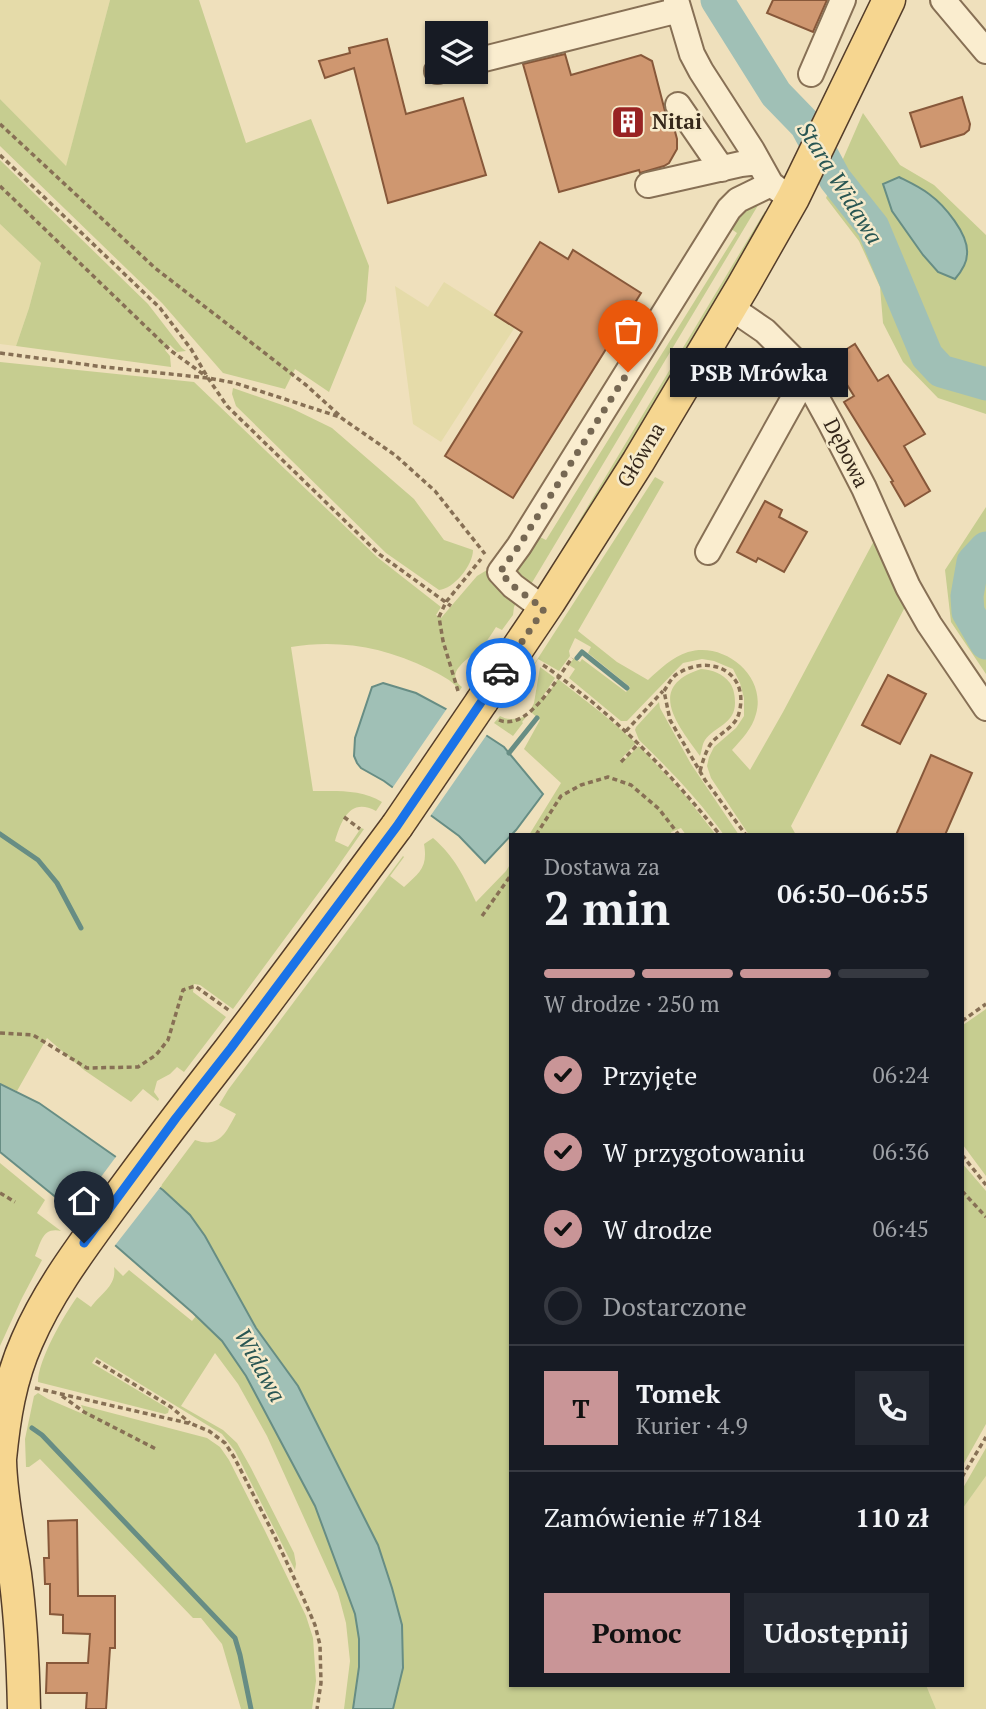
<!DOCTYPE html>
<html lang="pl">
<head>
<meta charset="utf-8">
<style>
	:root { --surface:#171b24; --page:#242831; --text:#f1f3f6; --muted:#9ea1a6; --line:#363941; --accent:#c99597 }
	body { margin:0; font-family:"PT Serif",serif; background:var(--page); color:var(--text); height:100vh; display:flex; flex-direction:column; font-size:26px; white-space:nowrap }
	* { box-sizing:border-box; margin:0 }
	p { font-size:23px; color:var(--muted) }
	.icon { flex:none; width:38px; height:38px; fill:none; stroke:currentColor; stroke-width:2; stroke-linecap:round; stroke-linejoin:round }
	.map { position:relative; flex:1; overflow:hidden }
	.details { position:absolute; left:509px; top:833px; width:455px; height:854px; display:flex; flex-direction:column; background:var(--surface); border-radius:0px; box-shadow:0 2px 5px #0004 }
	.details>* { flex:none }
	.tools { position:absolute; left:425px; top:21px; display:grid; gap:14px }
	.tools a { display:grid; place-items:center; width:63px; height:63px; border-radius:0px; background:var(--surface); box-shadow:0 2px 5px #0004; font-size:35px }
	.pin { position:absolute; display:grid; place-items:center; width:60px; height:60px; color:#fff; margin:-72px -30px; border-radius:50% 50% 50% 0; rotate:-45deg; box-shadow:0 0 7px #0007 }
	.pin .icon { rotate:45deg }
	.courier { position:absolute; display:grid; place-items:center; width:70px; height:70px; margin:-35px; border:5px solid #1a73e8; border-radius:50%; background:#fff; color:#222; box-shadow:0 2px 9px #0007 }
	.bubble { position:absolute; height:49px; border-radius:0px; background:var(--surface); box-shadow:0 2px 5px #0004; font-size:23px; font-weight:700; line-height:49px; text-align:center }
	.headline em { font-style:normal; font-weight:700 }
	.headline div { display:flex; flex-direction:column-reverse }
	.headline { display:flex; align-items:center; justify-content:space-between; height:119px; padding:0 35px }
	h1 { font-size:46px; font-weight:700; line-height:52px }
	.bar { display:grid; grid-template-columns:repeat(4,1fr); gap:10px 7px; align-content:center; height:84px; padding:0 35px }
	.bar i { height:9px; border-radius:5px; background:var(--line) }
	.bar .on { background:var(--accent) }
	.bar p { grid-column:span 4 }
	.line { display:flex; align-items:center; gap:18px; padding:0 35px; border-top:2px solid var(--line) }
	.line div { flex:1 }
	.round { display:grid; place-items:center; flex:none; width:74px; height:74px; border-radius:0px; background:var(--page) }
	ol { padding:0 35px; list-style:none }
	li { display:flex; align-items:center; gap:21px; height:77px }
	li p { margin-inline-start:auto }
	li .icon { padding:7px; border-radius:50%; background:var(--accent); color:#111; stroke-width:4 }
	li:last-child { color:var(--muted) }
	li i { width:38px; height:38px; border:4px solid var(--line); border-radius:50% }
	.cta { display:flex; gap:14px; margin-top:auto; padding:14px 35px }
	.cta a { flex:1; height:80px; border-radius:0px; background:var(--accent); color:#111; font-size:28px; font-weight:700; line-height:80px; text-align:center }
	.cta a+a { background:var(--page); color:var(--text) }
	.map>svg:first-child { display:block }
	.farmland { fill:#e5dba9 }
	.green { fill:#c6cd90 }
	.water { fill:#a0c0b6; stroke:#678d84; stroke-width:2 }
	.pier { fill:#efe0bc }
	.lines { fill:none; stroke-linecap:round; stroke-linejoin:round }
	.stream { stroke:#678d84; stroke-width:5 }
	.river { stroke:#a0c0b6; stroke-width:33 }
	.building { fill:#cf9770; stroke:#87583a; stroke-width:2 }
	.minor-casing { stroke:#877055; stroke-width:28 }
	.major-casing { stroke:#543d2a; stroke-width:35 }
	.path { stroke:#877055; stroke-width:3.5; stroke-dasharray:5 3.5; stroke-linecap:butt }
	.minor { stroke:#faedcf; stroke-width:24 }
	.major { stroke:#f6d690; stroke-width:32 }
	.major-bridge-casing { stroke:#543d2a; stroke-width:35; stroke-linecap:butt }
	.major-bridge { stroke:#f6d690; stroke-width:32 }
	.done { stroke:#766853; stroke-width:7; stroke-dasharray:0 12.6 }
	.route { stroke:#1a73e8; stroke-width:9 }
	.labels { text-anchor:middle; stroke-width:5; stroke-linejoin:round; paint-order:stroke }
	.poi-label { font-size:21px; font-weight:bold; fill:#35271a; stroke:#f6eacb; text-anchor:start }
	.street-label { font-size:21px; fill:#35271a; stroke:#f6eacb }
	.water-label { font-size:23px; font-style:italic; fill:#295653; stroke:#f6eacb }
</style>
</head>
<body>
<div class="map">
<svg width="986" height="1709" viewBox="0 0 986 1709">
	<rect width="100%" height="100%" fill="#efe0bc"/>
	<!-- farmland -->
	<path class="farmland" d="M0 0H110L66 167 0 99Z
		M0 224 41 263 29 308 16 346 0 344Z
		M444 282 515 327 441 442 413 424 395 286 428 307Z
		M986 1476V1709H936L926 1685H962L963 1508Z"/>
	<!-- green -->
	<path class="green" d="M110 0H199L246 143 311 119 369 266 366 301 329 392 295 369 285 389 223 373 162 303 0 146V99L66 166Z
		M863 113 900 165 934 185 986 235V414L938 398 903 362 883 323 880 287 859 241 826 198Z
		M0 160 148 304 182 348 186 351 177 352 170 345 165 350 170 356 171 367 16 346 29 308 41 263 0 224Z
		M760 202 533 581 526 591 516 574V569L534 534 546 540 737 233 727 226 737 211Z
		M765 211 767 222 547 586 537 591Z
		M0 362 194 382 377 557 441 607 436 615 441 618 477 576 487 570 518 599 514 607 513 615 502 630 496 627C492 633 488 640 483 645 475 656 441 671 462 687L460 690C450 679 441 675 429 669 385 647 338 639 291 647L313 791C336 791 362 789 382 802L376 811C350 797 341 821 335 841L348 847 361 828 364 829 334 872 233 1009 200 985 194 984 193 992 226 1017 184 1072 177 1067 170 1074 157 1081 154 1092 159 1099 158 1101 143 1089 131 1102 84 1070 47 1038 17 1091 0 1084Z
		M233 388 291 408 332 428 414 499 444 540 473 550C473 565 454 589 439 590L386 553 236 406 232 394Z
		M655 477 664 482 578 631 617 662 648 680C660 669 672 657 688 652 724 641 767 676 756 714 752 729 742 739 732 750L750 770 783 712 876 537 905 607 791 826 796 835H749L711 778 707 766 709 757 714 747 736 728 744 716V698L740 683 733 669 714 661 702 659 683 663 627 721H621L569 678 575 669 569 665 574 658 580 662 582 659 626 692 630 687 588 653 591 647 575 638 569 651 570 656 559 671 538 659 515 699 511 700Z
		M986 507V674L951 622 945 570Z
		M540 667 555 678 543 696 545 698 558 679 604 715 636 743 620 760 622 762 639 746 684 794 716 835H686L681 828 671 832 672 835H529L561 783 524 749 540 720 532 713 531 709 534 703Z
		M701 669C713 670 722 673 730 683 734 689 735 696 735 703 735 724 715 726 705 740 702 744 702 751 700 756 678 725 645 687 701 669Z
		M659 702 660 708 691 764 739 835H724C699 800 670 770 639 740L635 730 636 727Z
		M500 716C509 721 517 719 527 716L522 722 523 723 513 736 494 723Z
		M433 838C455 857 464 877 476 902L506 871 511 863V1685H926L936 1709H393L403 1668 402 1625 392 1588 378 1545 298 1386 256 1328 231 1285 163 1190 160 1187 195 1140C220 1149 226 1132 236 1114L219 1105 228 1090 403 856 404 857 390 876 404 887C420 872 428 867 424 844Z
		M986 1009V1176L963 1145V1025Z
		M0 1163 45 1200 37 1213 61 1231C42 1227 41 1243 35 1256L42 1260 22 1298 0 1346Z
		M962 1163 986 1191V1424L963 1465Z
		M114 1267 123 1276 129 1270 192 1321 196 1316 222 1341 246 1376 315 1506 355 1614 359 1639V1667L353 1709H344L350 1661 346 1623 338 1593 267 1436 238 1384 215 1353 181 1406 223 1430 237 1443 251 1468 294 1553 296 1564 295 1570 235 1451 222 1434 96 1357 92 1363 169 1409 168 1413 165 1414 38 1382C38 1360 64 1315 77 1297L91 1307C101 1293 117 1286 114 1267Z
		M38 1393 48 1399 83 1414 84 1412 81 1405 207 1438 220 1447 229 1460 265 1531 306 1616 313 1638 316 1681 312 1709H241L222 1644 201 1618H193L40 1459 29 1467H26L25 1439 34 1396Z
		M986 1448V1476L963 1508V1488Z"/>
	<!-- water -->
	<path class="water" d="M899 177C909 182 920 187 929 194 944 205 969 234 967 254 967 264 961 272 955 279L938 272 923 255 892 211 883 184Z
		M383 683 416 693 446 709 504 747 543 794 516 830 485 863 459 836 384 781 361 768 357 763 354 756 355 738 372 687Z
		M0 1084 39 1103 163 1190 190 1215 205 1236 256 1328 298 1386 378 1545 392 1588 402 1625 403 1668 393 1709H353L359 1667V1639L355 1614 315 1506 246 1376 222 1341 193 1313 116 1246 0 1152Z"/>
	<!-- pier -->
	<path class="pier" d="M448 707 488 733 429 818 391 790Z
		M118 1154 162 1185 113 1248 72 1216Z"/>
	<g class="lines">
		<!-- stream -->
		<path class="stream" d="M577 658 582 652 627 688
			M509 753 537 718
			M0 834 38 860 57 883 81 928
			M32 1428 42 1435 235 1638 240 1655 251 1709"/>
		<!-- river -->
		<path class="river" d="M717 0 776 94 806 125 835 179 873 227 927 356 941 371 986 384
			M986 548 973 562 967 596 968 612 986 643"/>
	</g>
	<!-- building -->
	<path class="building" d="M773 0H827L813 32 767 13Z
		M387 39 406 114 463 98 486 175 388 203 354 68 325 78 319 61 350 53 349 48Z
		M565 54 571 75 641 55 652 61 667 119H670L673 124 677 139V149L669 163 664 166 640 173 639 170 559 192 523 64Z
		M962 97 970 124 969 130 964 134 921 147 910 113Z
		M540 242 568 259 573 250 641 293 513 498 445 456 522 332 495 315Z
		M855 344 878 381 888 375 925 434 904 446 930 491 905 506 891 482 893 481 844 402 854 396 831 359Z
		M765 501 782 510 779 517 807 532 784 572 758 558 756 562 737 552Z
		M888 675 926 694 900 744 862 725Z
		M931 755 972 773 945 835H896Z
		M77 1520 78 1596H115V1648H110L106 1709H86L87 1693H46L47 1663H88L90 1634 63 1633V1615L50 1614V1584H45L44 1558H49L48 1521Z"/>
	<g class="lines">
		<!-- minor casing -->
		<g class="minor-casing">
			<path id="minor" d="M676 0 692 54 701 71 752 150 771 184 783 193
				M943 0 986 51
				M476 61 679 10
				M437 71H438
				M811 74 843 0
				M678 105 722 169
				M648 185 741 164 758 162
				M730 307 765 331 798 364 831 424 864 488 908 587 929 624 986 708
				M708 552 806 376
				M544 609 513 586 500 572 519 546 729 209 738 200 771 184"/>
		</g>
		<!-- major casing -->
		<g class="major-casing">
			<path id="major" d="M482 701 549 602 638 462 743 286 793 198 889 0
				M0 1459C4 1418 10 1379 27 1341 49 1290 82 1247 114 1203 152 1151 190 1101 229 1051 286 977 341 901 397 826
				M0 1461C1 1499 9 1536 15 1574 21 1619 23 1664 24 1709"/>
		</g>
		<!-- path -->
		<path class="path" d="M0 124 155 268 306 385 339 415
			M0 155 160 308 191 349 208 378 227 406 379 554 451 606
			M0 186 170 350 207 377
			M0 353 104 367 208 378 235 383 340 417 395 455 435 491 485 554
			M543 665C560 676 575 689 591 701 641 743 679 784 720 835
			M458 691 443 641 439 617 446 602 481 559
			M499 720C528 732 557 678 572 658
			M626 731 663 691
			M621 762 639 743
			M700 771C703 761 706 749 713 741 722 732 736 726 739 713 750 672 710 653 677 674 672 677 668 685 664 691L670 720 705 780 746 835
			M344 817 360 829
			M536 835 561 796 581 785 608 777 631 785 659 809 679 835
			M482 916 511 875
			M962 1021 986 1004
			M0 1033 33 1035 87 1068 138 1067 156 1055 168 1040 183 990 195 986 230 1011
			M962 1155 986 1185
			M962 1191 986 1217
			M0 1193 15 1202
			M96 1361 171 1407 190 1423
			M35 1388 192 1424 209 1431 225 1443 234 1457 275 1537 302 1595 315 1625 320 1645 321 1683 317 1709
			M62 1396 84 1412 158 1450
			M962 1477 986 1437"/>
		<!-- minor -->
		<use href="#minor" class="minor"/>
		<!-- major -->
		<use href="#major" class="major"/>
		<!-- major-bridge casing -->
		<g class="major-bridge-casing">
			<path id="major-bridge" d="M397 826 482 701"/>
		</g>
		<!-- major-bridge -->
		<use href="#major-bridge" class="major-bridge"/>
	</g>
	<g class="lines">
		<!-- done -->
		<path class="done" d="M501 673 544 609 513 586 500 572 519 546 628 372"/>
		<!-- route -->
		<path class="route" d="M84 1243 176 1118 231 1048 397 826 501 673"/>
	</g>
	<!-- icons -->
	<defs>
		<g id="building-square" transform="scale(1.75)"><rect x="-9" y="-9" width="18" height="18" rx="4" fill="#982323" stroke="#f6eacb"/><path d="M-4-6H4V6H1V3H-1V6H-4ZM-2.5-4.3h1.7v1.8h-1.7ZM.8-4.3h1.7v1.8H.8ZM-2.5-1h1.7V.8h-1.7ZM.8-1h1.7V.8H.8Z" fill="#fff"/></g>
	</defs>
	<g fill-rule="evenodd">
		<use href="#building-square" x="628" y="122"/>
	</g>
	<g class="labels">
		<!-- poi labels -->
		<g class="poi-label">
			<text x="652" y="129">Nitai</text>
		</g>
		<!-- street labels -->
		<g class="street-label">
			<text transform="translate(846 453) rotate(63)" y="7">Dębowa</text>
			<text transform="translate(641 455) rotate(-59)" y="7">Główna</text>
		</g>
		<!-- water labels -->
		<g class="water-label">
			<text transform="translate(840 183) rotate(58)" y="8">Stara Widawa</text>
			<text transform="translate(260 1365) rotate(61)" y="8">Widawa</text>
		</g>
	</g>
</svg>
<div class="tools">
<a><svg class="icon" aria-label="layers" viewBox="0 0 24 24"><path d="M12 4l9 5-9 5-9-5zM3 14l9 5 9-5"/></svg></a>
</div>
<div class="pin" style="left:628px;top:372px;background:#ea580c"><svg class="icon" aria-label="bag" viewBox="0 0 24 24"><path d="M5 8h14l-1 12H6zM9 8a3 3 0 0 1 6 0"/></svg></div>
<div class="pin" style="left:84px;top:1243px;background:#1f2937"><svg class="icon" aria-label="home" viewBox="0 0 24 24"><path d="M3 11l9-7 9 7M6 9v11h12V9"/></svg></div>
<div class="courier" style="left:501px;top:673px"><svg class="icon" aria-label="car" viewBox="0 0 24 24"><path d="M5 17H2v-5l4-1 3-4h7l3 4 3 1v5h-3M9 17h6M6 11h13"/><circle cx="7" cy="17" r="2"/><circle cx="17" cy="17" r="2"/></svg></div>
<div class="bubble" style="left:670px;top:348px;width:178px">PSB Mrówka</div>
<section class="details">
<div class="headline"><div><h1>2 min</h1><p>Dostawa za</p></div><em>06:50–06:55</em></div>
<div class="bar"><i class="on"></i><i class="on"></i><i class="on"></i><i></i><p>W drodze · 250 m</p></div>
<ol>
<li><svg class="icon" aria-label="check" viewBox="0 0 24 24"><path d="M5 12l5 5 9-10"/></svg>Przyjęte<p>06:24</p></li>
<li><svg class="icon" aria-label="check" viewBox="0 0 24 24"><path d="M5 12l5 5 9-10"/></svg>W przygotowaniu<p>06:36</p></li>
<li><svg class="icon" aria-label="check" viewBox="0 0 24 24"><path d="M5 12l5 5 9-10"/></svg>W drodze<p>06:45</p></li>
<li><i></i>Dostarczone</li>
</ol>
<div class="line" style="height:126px"><b class="round" style="background:var(--accent);color:#111">T</b><div><b>Tomek</b><p>Kurier · 4.9</p></div><a class="round"><svg class="icon" aria-label="phone" viewBox="0 0 24 24"><path d="M5 4h4l2 5-3 2q2 4 5 5l2-3 5 2v4C11 20 4 13 5 4z"/></svg></a></div>
<div class="line" style="height:91px"><div>Zamówienie #7184</div><b>110 zł</b></div>
<div class="cta"><a>Pomoc</a><a>Udostępnij</a></div>
</section>
</div>
</body>
</html>
